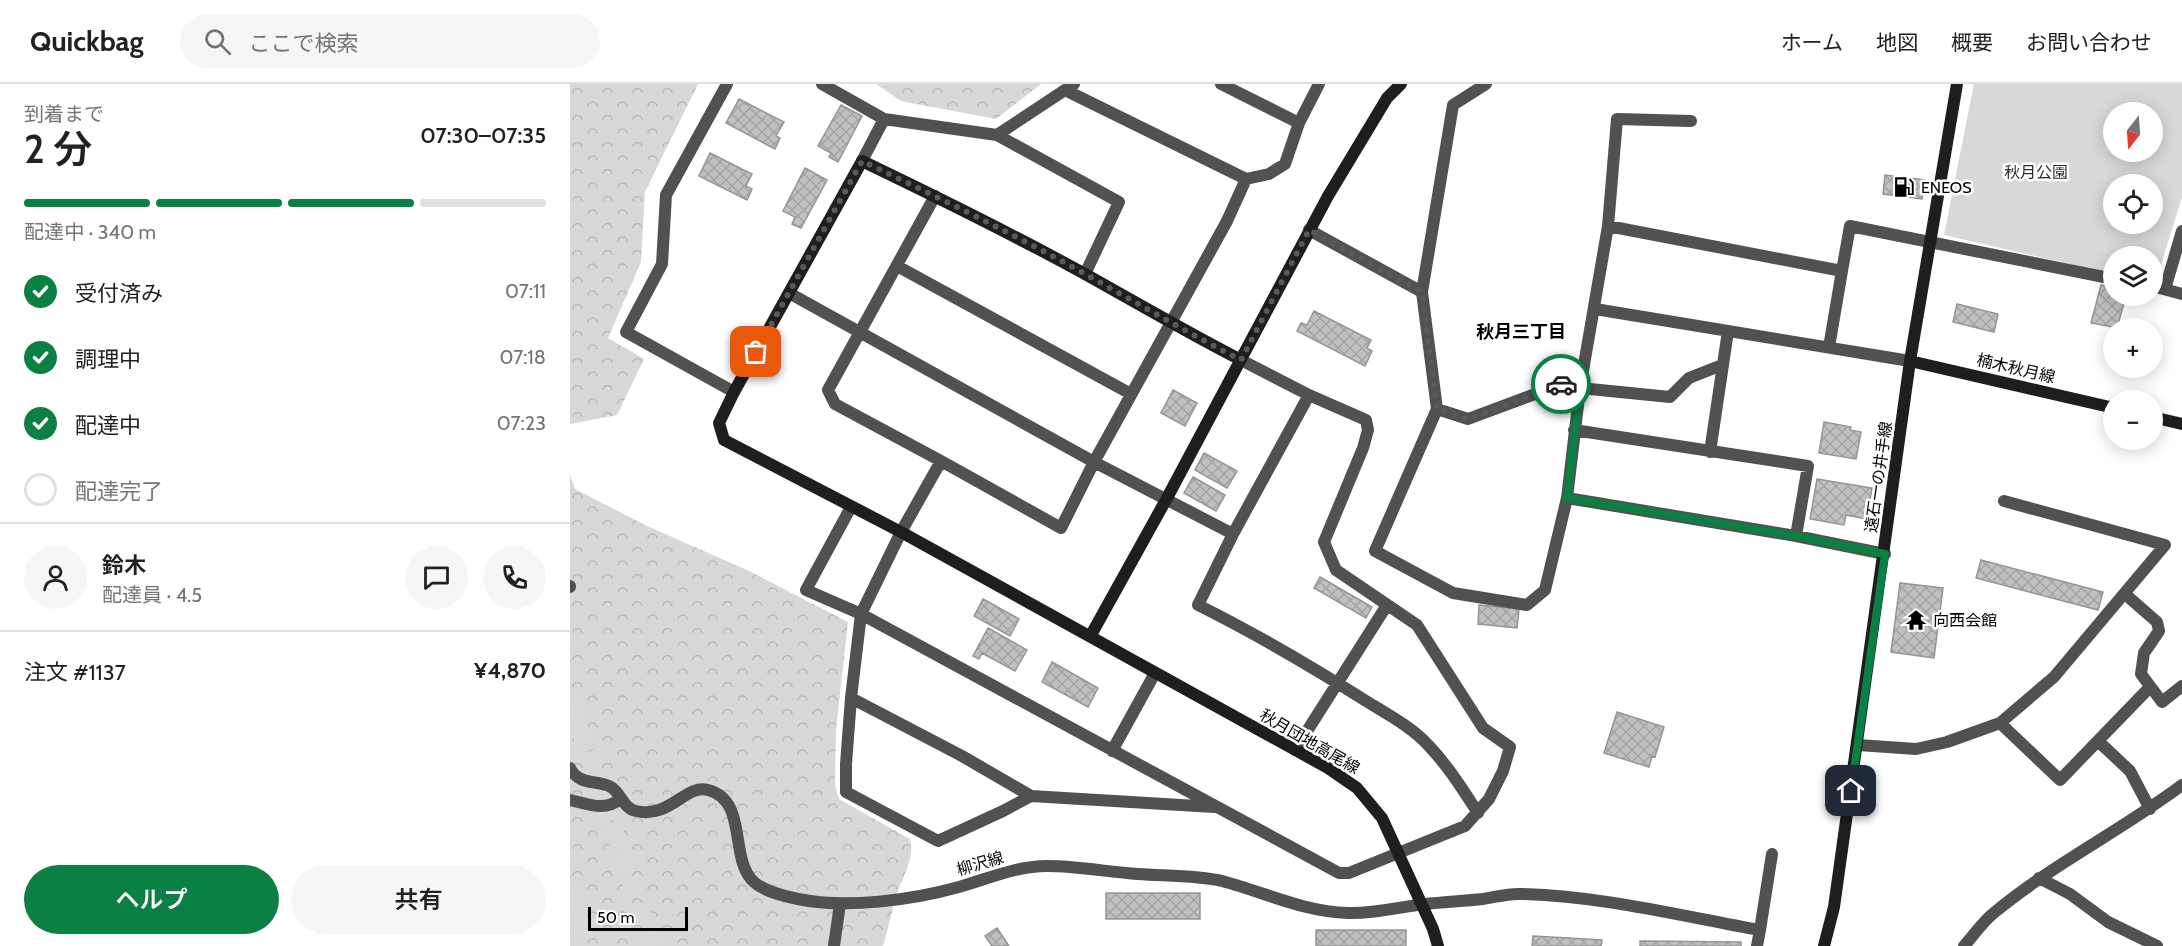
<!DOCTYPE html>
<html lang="ja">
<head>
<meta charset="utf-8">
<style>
	:root { --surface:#fff; --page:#f6f6f6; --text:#202124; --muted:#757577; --line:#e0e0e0; --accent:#0b8043 }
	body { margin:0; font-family:Cabin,"Noto Sans JP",sans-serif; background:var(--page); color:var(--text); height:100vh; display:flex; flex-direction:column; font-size:22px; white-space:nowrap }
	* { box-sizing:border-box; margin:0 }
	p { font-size:20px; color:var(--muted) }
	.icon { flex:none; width:33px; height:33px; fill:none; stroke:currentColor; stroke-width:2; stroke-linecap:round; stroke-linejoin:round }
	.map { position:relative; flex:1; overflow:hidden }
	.sheet { display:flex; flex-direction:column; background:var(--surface); width:570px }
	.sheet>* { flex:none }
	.needle { width:39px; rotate:197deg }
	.buttons { position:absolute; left:1533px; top:18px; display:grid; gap:12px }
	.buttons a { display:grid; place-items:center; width:60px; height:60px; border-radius:50%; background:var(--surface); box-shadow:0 3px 15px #0003; font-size:30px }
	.scale { position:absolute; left:18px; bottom:15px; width:100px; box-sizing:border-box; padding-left:6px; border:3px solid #000; border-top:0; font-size:16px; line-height:21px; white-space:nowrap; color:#000; -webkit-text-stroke:4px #fff; paint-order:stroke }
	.pin { position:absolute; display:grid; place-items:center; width:51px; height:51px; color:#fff; margin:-26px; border-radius:12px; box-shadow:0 3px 9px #0006 }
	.courier { position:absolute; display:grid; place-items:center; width:60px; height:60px; margin:-30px; border:4px solid #0b8043; border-radius:50%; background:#fff; color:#222; box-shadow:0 2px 8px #0007 }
	.summary em { font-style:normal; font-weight:600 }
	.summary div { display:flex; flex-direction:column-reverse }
	.summary { display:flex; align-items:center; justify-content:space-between; height:102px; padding:0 24px }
	h1 { font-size:39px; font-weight:600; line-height:45px }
	.bar { display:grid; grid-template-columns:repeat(4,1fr); gap:9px 6px; align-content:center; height:72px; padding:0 24px }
	.bar i { height:8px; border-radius:4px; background:var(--line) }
	.bar .on { background:var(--accent) }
	.bar p { grid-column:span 4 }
	.line { display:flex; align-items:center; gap:15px; padding:0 24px; border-top:2px solid var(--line) }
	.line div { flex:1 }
	.round { display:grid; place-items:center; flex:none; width:63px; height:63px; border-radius:32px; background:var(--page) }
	ol { padding:0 24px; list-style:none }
	li { display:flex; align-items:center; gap:18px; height:66px }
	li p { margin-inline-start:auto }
	li .icon { padding:6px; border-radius:50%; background:var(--accent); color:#fff; stroke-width:4 }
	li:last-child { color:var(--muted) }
	li i { width:33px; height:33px; border:3px solid var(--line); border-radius:50% }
	.action { display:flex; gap:12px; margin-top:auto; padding:12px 24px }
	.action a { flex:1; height:69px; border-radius:36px; background:var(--accent); color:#fff; font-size:24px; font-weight:600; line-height:69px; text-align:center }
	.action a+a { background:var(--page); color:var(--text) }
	header { display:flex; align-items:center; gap:36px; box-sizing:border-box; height:84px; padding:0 30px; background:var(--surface); border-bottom:2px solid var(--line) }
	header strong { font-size:28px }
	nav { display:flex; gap:33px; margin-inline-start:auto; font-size:21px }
	.search { width:420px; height:54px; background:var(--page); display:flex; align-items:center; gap:15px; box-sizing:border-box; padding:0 21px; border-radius:33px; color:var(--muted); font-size:22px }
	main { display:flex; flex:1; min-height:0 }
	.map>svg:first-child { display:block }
	.forest { fill:url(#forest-crowns) }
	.green { fill:#d8d8d8; fill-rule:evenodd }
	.building { fill:url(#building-cross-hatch); stroke:#959595; stroke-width:1.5 }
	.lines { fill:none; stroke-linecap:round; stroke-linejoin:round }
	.highway-tunnel { stroke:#d9d9d9; stroke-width:18; stroke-dasharray:18 9; stroke-linecap:butt }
	.street { stroke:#515151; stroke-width:12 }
	.secondary { stroke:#1e1e1e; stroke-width:12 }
	.done { stroke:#595959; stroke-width:6; stroke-dasharray:0 10.8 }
	.route { stroke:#0b8043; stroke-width:8 }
	.labels { text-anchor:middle; stroke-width:5; stroke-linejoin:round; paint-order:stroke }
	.park-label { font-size:16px; fill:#2f2f2f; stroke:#fff }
	.poi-label { font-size:16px; fill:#000; stroke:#fff; text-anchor:start }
	.street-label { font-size:16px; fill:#000; stroke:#fff }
	.neighbourhood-label { font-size:18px; font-weight:bold; fill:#000; stroke:#fff }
</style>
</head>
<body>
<header>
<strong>Quickbag</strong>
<div class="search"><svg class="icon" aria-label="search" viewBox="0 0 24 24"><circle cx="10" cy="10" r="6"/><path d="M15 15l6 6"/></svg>ここで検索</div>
<nav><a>ホーム</a><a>地図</a><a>概要</a><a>お問い合わせ</a></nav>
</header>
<main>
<section class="sheet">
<div class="summary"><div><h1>2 分</h1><p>到着まで</p></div><em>07:30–07:35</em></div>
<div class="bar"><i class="on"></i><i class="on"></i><i class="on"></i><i></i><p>配達中 · 340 m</p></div>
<ol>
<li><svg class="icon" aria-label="check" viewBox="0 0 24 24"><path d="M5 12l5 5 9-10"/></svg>受付済み<p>07:11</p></li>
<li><svg class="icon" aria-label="check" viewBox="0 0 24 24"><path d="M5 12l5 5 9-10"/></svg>調理中<p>07:18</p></li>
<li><svg class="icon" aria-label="check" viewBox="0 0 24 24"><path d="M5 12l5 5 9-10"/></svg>配達中<p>07:23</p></li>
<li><i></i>配達完了</li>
</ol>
<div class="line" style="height:108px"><a class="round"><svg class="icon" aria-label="person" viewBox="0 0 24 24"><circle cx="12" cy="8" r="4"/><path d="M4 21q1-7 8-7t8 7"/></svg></a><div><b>鈴木</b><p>配達員 · 4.5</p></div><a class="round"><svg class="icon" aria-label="chat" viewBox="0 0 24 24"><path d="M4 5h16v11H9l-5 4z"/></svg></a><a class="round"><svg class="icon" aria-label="phone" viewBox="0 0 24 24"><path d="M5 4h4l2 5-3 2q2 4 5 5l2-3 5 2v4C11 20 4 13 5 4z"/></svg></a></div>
<div class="line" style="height:78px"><div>注文 #1137</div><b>¥4,870</b></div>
<div class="action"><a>ヘルプ</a><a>共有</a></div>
</section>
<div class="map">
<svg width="1612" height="862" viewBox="0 0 1612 862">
	<defs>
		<pattern id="forest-crowns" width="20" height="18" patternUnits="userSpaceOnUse" patternTransform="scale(1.5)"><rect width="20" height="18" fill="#d8d8d8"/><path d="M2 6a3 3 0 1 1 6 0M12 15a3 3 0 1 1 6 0" fill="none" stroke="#b8b8b8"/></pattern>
		<pattern id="building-cross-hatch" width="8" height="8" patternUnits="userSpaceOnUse" patternTransform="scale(1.5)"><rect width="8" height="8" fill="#c0c0c0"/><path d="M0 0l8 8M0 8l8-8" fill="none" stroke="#a3a3a3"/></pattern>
	</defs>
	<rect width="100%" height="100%" fill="#fff"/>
	<!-- forest -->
	<path class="forest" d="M0 0H128L75 108 71 178 38 254 74 275 47 331 0 340Z
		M306 0H471L426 35 331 17Z
		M0 391 5 405 75 441 177 486 278 538 266 646 265 702 269 715 340 755C345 775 333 791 327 810 322 827 318 845 313 862H0Z"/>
	<!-- green -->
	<path class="green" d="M1404 0H1612V113L1585 200 1583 199 1582 172H1544L1543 190 1374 151ZM1544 28H1582V68H1544ZM1544 100H1582V140H1544Z"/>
	<!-- building -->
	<path class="building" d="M169 15 214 38 206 52 210 54 205 65 156 39Z
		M271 21 292 32 268 78 259 73 261 69 248 62Z
		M140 69 182 90 176 102 182 105 177 116 129 92Z
		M235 84 257 96 231 144 222 140 225 133 213 127Z
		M1315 91 1355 96 1352 115 1313 110Z
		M1531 201 1544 204V212H1556L1547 244 1521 239Z
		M1387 220 1428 230 1424 248 1383 238Z
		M744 227 801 256 797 264 802 267 795 282 727 247 731 239 737 241Z
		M603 306 627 319 615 342 591 329Z
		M1254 338 1281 343 1280 346 1291 348 1286 375 1249 369Z
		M634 369 667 387 657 404 625 386Z
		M623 393 655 411 646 427 614 409Z
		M1247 395 1302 404 1297 435 1276 431 1274 441 1240 435Z
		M1411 476 1533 508 1528 526 1406 494Z
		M750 493 802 523 796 534 744 504Z
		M1330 499 1373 504 1364 574 1321 568Z
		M413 515 449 535 440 552 404 532Z
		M909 521 949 525 947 544 908 540Z
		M418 544 457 566 445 587 412 569 409 575 403 572Z
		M482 578 528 604 518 623 472 598Z
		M1047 628 1094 643 1085 673 1082 672 1079 683 1034 669Z
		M536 809H630V835H536Z
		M427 844 439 862H422L415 852Z
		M746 846H836V862H746Z
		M963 852 1032 856 1031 862H962Z
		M1070 857 1171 858V862H1070Z"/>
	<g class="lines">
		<!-- highway-tunnel -->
		<path class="highway-tunnel" d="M0 617 83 862
			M0 808 18 862"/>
		<!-- street -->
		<path class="street" d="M157 0 96 111 92 180 56 248 164 308
			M252 0 314 35 427 51 549 118 515 190
			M651 0 729 39
			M916 0 883 21 852 208 867 325 805 467 883 509 957 521 975 506 997 414 1010 304 1038 142 1047 35 1121 37
			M495 6 676 95 699 90 715 80 729 39 749 0
			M427 51 504 0
			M292 77 314 35
			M365 112 258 306 265 320 371 377 491 444 524 378 657 137 676 95
			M1038 142 1272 187 1280 142 1544 195
			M739 146 852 208
			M327 182 561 310
			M1582 202 1612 210
			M1595 205 1612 147
			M219 209 524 378 663 450
			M1025 225 1340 277
			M1259 263 1272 187
			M739 311 663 450 628 521C686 550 741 582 796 617 817 630 842 643 859 662 878 682 893 706 908 729
			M867 325 898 335 992 300 1010 304 1100 313 1119 294 1152 281
			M1004 346 1238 382 1226 452
			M1140 368 1158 247
			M371 377 331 448 291 530 281 614 276 680V708L368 757 433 727 461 712 644 723
			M997 414 1226 452 1315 470
			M281 423 236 506 291 530 769 789H779L895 742 919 715 933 687 940 663 913 644 847 541 766 486 754 458 793 364 798 346 796 336 739 311 671 276
			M0 502V503
			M1555 510 1587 538 1589 547 1574 569 1571 590 1592 618 1612 602
			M281 614 392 672 461 712
			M1430 639 1490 696 1580 603
			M1528 657 1560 687 1580 725
			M1288 661 1346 665 1377 658 1430 639 1484 593 1595 461 1434 417
			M725 666 817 521
			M542 667 585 589
			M0 684C9 701 23 696 39 702 51 707 52 724 66 727 100 735 115 700 138 706 177 716 160 770 181 795 191 807 213 812 228 815 276 825 342 816 389 803 417 795 447 782 477 782 507 782 538 788 568 790 595 792 626 791 652 797 694 808 734 828 778 829 804 830 829 823 855 820 874 818 894 817 913 815 926 813 939 809 952 810 1032 812 1111 832 1190 846L1187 862
			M0 716C18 720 35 728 50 715
			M1469 794 1500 810 1538 838 1587 862
			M1190 846 1202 770
			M264 862 270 820
			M1394 862C1404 851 1413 837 1425 828 1483 780 1552 746 1612 701"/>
		<!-- secondary -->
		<path class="secondary" d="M671 276C618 249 567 219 515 190 442 150 367 113 292 77L164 308 149 339 154 356 331 448 758 684 787 704 812 734 863 845 868 862
			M1340 277 1544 324
			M1582 333 1612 340
			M521 551 597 414 758 112 817 14 831 0
			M1254 862 1264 823 1340 277 1387 0"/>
	</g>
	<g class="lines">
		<!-- done -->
		<path class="done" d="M186 268 292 77C367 113 442 149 515 190 567 219 618 249 671 276L739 146 852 208 867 325 898 335 991 300"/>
		<!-- route -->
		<path class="route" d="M991 300 1010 304 997 414 1226 452 1315 470 1281 707"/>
	</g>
	<!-- icons -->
	<defs>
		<g id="fuel-bare" transform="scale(1.62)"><path d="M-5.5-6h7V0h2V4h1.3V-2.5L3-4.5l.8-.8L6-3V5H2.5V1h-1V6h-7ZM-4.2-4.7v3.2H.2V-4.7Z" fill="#000" stroke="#fff" stroke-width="2.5" paint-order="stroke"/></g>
		<g id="temple-bare" transform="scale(1.62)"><path d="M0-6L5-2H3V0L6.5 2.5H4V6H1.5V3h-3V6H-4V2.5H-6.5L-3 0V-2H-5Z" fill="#000" stroke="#fff" stroke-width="2.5" paint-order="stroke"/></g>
	</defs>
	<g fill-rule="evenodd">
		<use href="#fuel-bare" x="1334" y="103"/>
		<use href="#temple-bare" x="1346" y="536"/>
	</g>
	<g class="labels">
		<!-- park labels -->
		<g class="park-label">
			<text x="1466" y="94">秋月公園</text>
		</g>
		<!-- poi labels -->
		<g class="poi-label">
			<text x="1351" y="109">ENEOS</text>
			<text x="1363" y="542">向西会館</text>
		</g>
		<!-- street labels -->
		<g class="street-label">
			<text transform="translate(1446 284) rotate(13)" y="6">楠木秋月線</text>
			<text transform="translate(1308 393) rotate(-82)" y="6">遠石一の井手線</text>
			<text transform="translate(740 657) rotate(30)" y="6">秋月団地高尾線</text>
			<text transform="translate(410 779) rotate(-16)" y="6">柳沢線</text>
		</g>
		<!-- neighbourhood labels -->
		<g class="neighbourhood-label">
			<text x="951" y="254">秋月三丁目</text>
		</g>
	</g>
</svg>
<div class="buttons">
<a><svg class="needle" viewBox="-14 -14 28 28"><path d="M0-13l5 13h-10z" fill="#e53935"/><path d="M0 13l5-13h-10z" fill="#757577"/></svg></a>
<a><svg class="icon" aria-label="locate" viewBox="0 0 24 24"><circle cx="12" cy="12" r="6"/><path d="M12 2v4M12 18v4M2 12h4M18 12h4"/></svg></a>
<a><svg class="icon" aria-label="layers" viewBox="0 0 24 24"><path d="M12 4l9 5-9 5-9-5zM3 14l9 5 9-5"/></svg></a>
<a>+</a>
<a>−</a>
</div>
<div class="scale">50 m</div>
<div class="pin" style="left:186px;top:268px;background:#ea580c"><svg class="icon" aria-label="bag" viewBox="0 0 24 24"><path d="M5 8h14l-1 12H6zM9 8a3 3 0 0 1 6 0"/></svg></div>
<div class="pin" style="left:1281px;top:707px;background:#1f2937"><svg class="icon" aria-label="home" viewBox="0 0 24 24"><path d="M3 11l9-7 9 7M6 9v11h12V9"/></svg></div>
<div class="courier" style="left:991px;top:300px"><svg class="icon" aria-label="car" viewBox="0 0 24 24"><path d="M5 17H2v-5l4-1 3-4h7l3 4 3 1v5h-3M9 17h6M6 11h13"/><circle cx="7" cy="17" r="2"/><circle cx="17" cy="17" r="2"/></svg></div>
</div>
</main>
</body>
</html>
